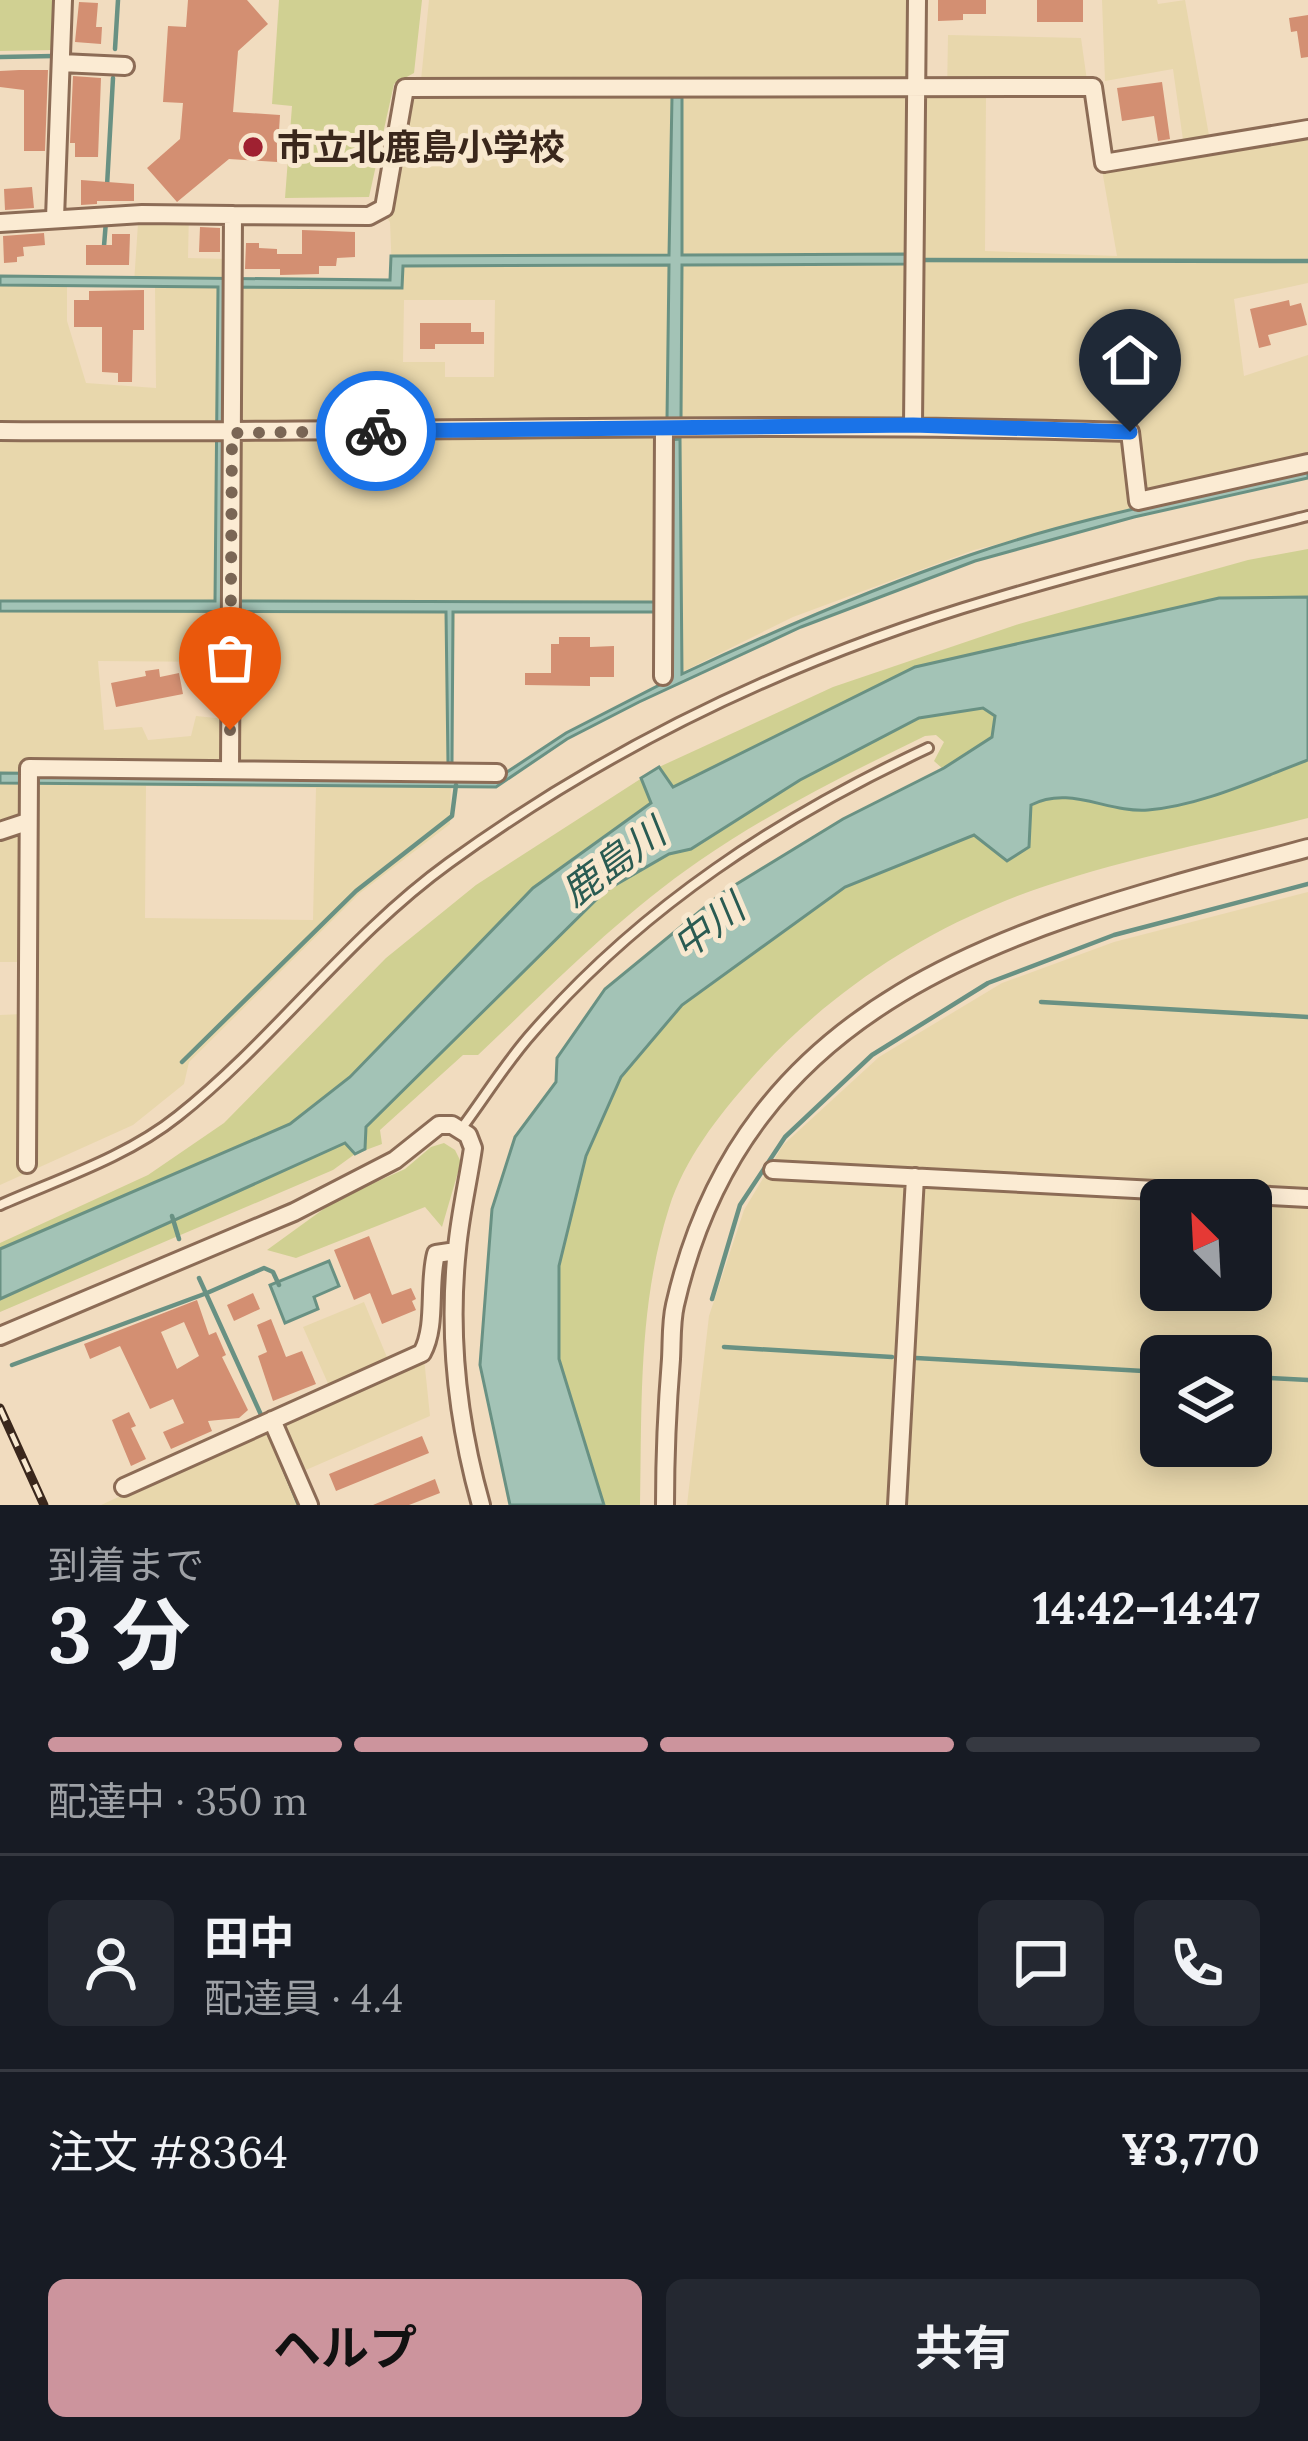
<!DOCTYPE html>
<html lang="ja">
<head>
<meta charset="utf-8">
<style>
	:root { --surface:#171b24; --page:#242831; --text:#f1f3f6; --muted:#9ea1a6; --line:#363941; --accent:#cc949d }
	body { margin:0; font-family:Lora,"Noto Sans JP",serif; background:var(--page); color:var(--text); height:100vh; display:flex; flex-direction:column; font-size:45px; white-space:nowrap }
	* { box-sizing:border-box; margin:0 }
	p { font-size:39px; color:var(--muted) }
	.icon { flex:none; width:66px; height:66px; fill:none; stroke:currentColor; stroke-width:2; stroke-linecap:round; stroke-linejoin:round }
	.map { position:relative; height:1505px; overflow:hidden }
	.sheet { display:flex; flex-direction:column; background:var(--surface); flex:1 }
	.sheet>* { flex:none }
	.needle { width:78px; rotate:336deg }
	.tools { position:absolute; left:1140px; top:1179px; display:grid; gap:24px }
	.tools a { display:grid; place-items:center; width:132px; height:132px; border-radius:18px; background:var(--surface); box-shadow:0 6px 30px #0003; font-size:60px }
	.pin { position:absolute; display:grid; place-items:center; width:102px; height:102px; color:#fff; margin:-123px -51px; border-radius:50% 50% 50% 0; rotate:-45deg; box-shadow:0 0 12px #0007 }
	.pin .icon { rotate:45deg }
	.courier { position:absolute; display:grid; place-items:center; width:120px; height:120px; margin:-60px; border:9px solid #1a73e8; border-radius:50%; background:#fff; color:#222; box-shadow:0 3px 15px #0007 }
	.summary em { font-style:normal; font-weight:700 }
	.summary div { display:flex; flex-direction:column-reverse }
	.summary { display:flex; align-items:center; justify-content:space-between; height:204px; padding:0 48px }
	h1 { font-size:78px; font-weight:700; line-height:90px }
	.bar { display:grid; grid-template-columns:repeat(4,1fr); gap:18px 12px; align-content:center; height:144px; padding:0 48px }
	.bar i { height:15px; border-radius:9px; background:var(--line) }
	.bar .current { background:var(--accent) }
	.bar p { grid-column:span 4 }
	.line { display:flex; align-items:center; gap:30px; padding:0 48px; border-top:3px solid var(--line) }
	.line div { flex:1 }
	.round { display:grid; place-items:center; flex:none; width:126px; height:126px; border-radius:18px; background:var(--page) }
	.primary-button { display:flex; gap:24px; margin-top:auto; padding:24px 48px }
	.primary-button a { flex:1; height:138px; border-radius:18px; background:var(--accent); color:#111; font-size:48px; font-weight:700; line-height:138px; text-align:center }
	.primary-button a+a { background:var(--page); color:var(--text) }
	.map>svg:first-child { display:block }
	.farmland { fill:#e8d7ac; fill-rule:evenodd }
	.green { fill:#d0d092 }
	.water { fill:#a3c3b6; stroke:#699183; stroke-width:3 }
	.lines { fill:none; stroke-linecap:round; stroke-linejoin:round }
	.stream { stroke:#699183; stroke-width:4.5 }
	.building { fill:#d38f72; fill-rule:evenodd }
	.service-casing { stroke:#8c6c56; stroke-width:14 }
	.minor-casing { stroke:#8c6c56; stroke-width:22 }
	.service { stroke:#fbebd3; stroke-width:8 }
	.minor { stroke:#fbebd3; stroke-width:16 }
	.rail-casing { stroke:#3a271c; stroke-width:9 }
	.rail { stroke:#f8e8cf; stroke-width:4.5; stroke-dasharray:14; stroke-linecap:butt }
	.done { stroke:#7a6655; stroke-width:12; stroke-dasharray:0 21.6 }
	.route { stroke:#1a73e8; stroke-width:15 }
	.poi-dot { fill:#9f2131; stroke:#f8e8cf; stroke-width:4.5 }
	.labels { text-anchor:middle; stroke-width:10; stroke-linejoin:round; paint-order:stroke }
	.poi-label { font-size:36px; font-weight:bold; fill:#3a271c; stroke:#f8e8cf; text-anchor:start }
	.water-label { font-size:39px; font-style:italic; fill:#2a5b52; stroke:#f8e8cf }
</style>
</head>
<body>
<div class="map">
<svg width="1308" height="1505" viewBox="0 0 1308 1505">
	<rect width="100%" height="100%" fill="#f1dcbf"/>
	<!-- farmland -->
	<path class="farmland" d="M429 0H912V95L947 94 948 35 1081 38 1089 95 986 96 985 251 1117 256 1102 170 1185 154 1173 69 1105 81 1102 0H1157L1158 4 1185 0 1210 141 1308 125V283L1234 299 1244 376 1308 355V466L974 550 793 617 672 677 670 612 455 613 450 824 360 893 189 1062 184 1084 133 1125 0 1185V1015L23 1014V962H0V279H67V321L86 383 156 388 155 284 134 283 139 209 189 210 188 258 228 259 229 284 402 287 392 272 390 222 380 209 402 86 421 80ZM404 300H495L494 377H445V362H403ZM98 661 226 662V719L196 716 191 736 148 740 142 727 104 730ZM146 786 316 788 313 920 145 918Z
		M1308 892V1505H687L709 1316 744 1210 783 1145 879 1057 1002 983 1114 942ZM1161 1200H1251V1290H1161ZM1161 1356H1251V1446H1161Z
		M364 1302 389 1362 330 1388 303 1327Z
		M424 1358 430 1416 299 1473 277 1425Z
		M269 1428 303 1505H101Z"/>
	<!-- green -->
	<path class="green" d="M0 0H57L55 50 0 51Z
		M279 0H422L414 73 394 84 369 197 285 198 292 106 272 104Z
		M1308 549V612L922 671 691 798 291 1135 0 1262V1243L148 1175 224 1123 386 958 476 885 659 767 833 687 1019 624 1248 560Z
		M932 695 1078 725 557 1058 605 989 722 893 843 819 943 769 934 761 944 742 936 735 925 736C847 774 770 812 699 861 618 917 549 988 478 1055H463L380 1130 382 1144 355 1154 333 1170 0 1312V1285L337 1132 588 886Z
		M1308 735V818C1207 844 1088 865 993 906 902 944 816 1005 751 1079 718 1116 684 1160 669 1208 638 1305 642 1404 640 1505H537L521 1320 589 1068 979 788Z
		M444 1143 455 1150 461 1162 442 1227 425 1207 296 1258 267 1250 336 1200 405 1169 431 1147Z"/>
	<!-- water -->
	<path class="water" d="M672 97H682V255L906 254V264L682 265 681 420H667L669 265 403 266 402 288 225 287 222 601 656 602V612H453L452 763H448L446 612 0 611V601H215L218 287 0 285V276L390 280 391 256 669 255Z
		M680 439 682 674C776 630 871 589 970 555 1079 517 1196 496 1308 470V478L1134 517 975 561 801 627 639 702 567 739 496 787 0 783V773L498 778 566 733 669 680V440Z
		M1308 597V760C1257 779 1203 805 1148 810 1107 813 1070 785 1031 805L1029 847 1007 861 974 835 845 887 682 1005 621 1077 586 1156 559 1266V1359L604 1505H510L480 1365 492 1209 515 1137 556 1082 557 1058 605 989 722 893 843 819 944 768 992 737 995 716 983 708 919 718 800 780 691 849 669 854 605 891 366 1127 365 1149 355 1154 345 1143 0 1299V1249L290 1124 350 1077 533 888 651 803 641 778 659 767 673 787 915 667 1219 598Z
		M329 1261 339 1286 314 1297 318 1309 285 1323 270 1285Z"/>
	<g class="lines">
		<!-- stream -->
		<path class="stream" d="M115 49 118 0
			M0 57 54 56
			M107 186 113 78
			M104 246 106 221
			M921 260 1308 261
			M1041 1002 1308 1017
			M182 1062 356 891 452 816 456 785
			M172 1216 179 1239
			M199 1278 262 1417
			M712 1299 740 1205 785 1137 872 1055 988 983 1114 935 1308 884
			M724 1347 892 1357
			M916 1358 1161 1372
			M12 1365 207 1293 264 1268 273 1272 279 1285
			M1251 1377 1308 1380
			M276 1449 299 1505"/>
	</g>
	<!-- building -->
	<path class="building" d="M188 0H247L268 24 238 51 233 112 280 115 277 162 229 159 177 202 147 168 180 139 183 103 163 102 168 26 186 27Z
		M938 0H986V14H963V20L938 21Z
		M1037 0H1083V22H1037Z
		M79 2 98 3 96 27H102L101 44 75 42Z
		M1308 15V57L1301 58 1297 31 1291 32 1289 18Z
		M19 70H48L45 151H24V90L0 87V71Z
		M73 76 101 78 98 157H75V143H70Z
		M1162 82 1170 139 1158 141 1154 116 1122 121 1117 88Z
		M81 180 134 184V201H97V204L81 205Z
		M32 187 34 208 5 210 4 189Z
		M200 227 220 228V252H199Z
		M302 230 355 232V257L337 258 336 266H319V274L280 275V269H245L246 243H259V248L277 249V254H302Z
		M44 233 45 245 23 247 24 256 17 257V262L4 263 3 236Z
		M112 234H130L129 265H86V245H112Z
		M144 290V330H133L132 382H118V373L102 372V327H74V300H89V291Z
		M1289 300 1290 306 1301 303 1307 325 1268 335 1271 345 1259 348 1250 309Z
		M420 323H471V332H484V344H435V349H420Z
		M559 637H590V647L614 646V677H590V686L525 685V673H551V644H559Z
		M159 669 160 677 179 673 183 694 116 707 111 683 146 676 145 671Z
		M369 1236 392 1295 411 1288 416 1299 412 1301 416 1310 382 1324 370 1293 354 1300 334 1250Z
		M253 1293 260 1309 234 1321 227 1305Z
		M197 1300 209 1335 216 1332 226 1355 222 1357 248 1410 239 1418 208 1421 212 1431 171 1449 163 1432 184 1423 173 1399 150 1409 120 1346 90 1359 84 1344ZM184 1322 199 1356 177 1369 161 1332Z
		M271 1319 286 1357 302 1351 316 1384 273 1401 258 1356 267 1352 257 1325Z
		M129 1412 136 1426 131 1428 146 1459 131 1466 112 1420Z
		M422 1436 429 1453 336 1491 329 1474Z
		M435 1479 440 1493 409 1505H373Z"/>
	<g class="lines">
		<!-- service casing -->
		<g class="service-casing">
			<path id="service" d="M461 1129C485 1097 506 1062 533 1032 642 907 778 818 928 748
				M0 1205C59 1179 127 1157 178 1116 275 1039 348 936 449 863 613 744 799 656 993 599 1097 568 1203 542 1308 516"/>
		</g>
		<!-- minor casing -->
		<g class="minor-casing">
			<path id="minor" d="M61 63 125 66
				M233 215 369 216 384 208 405 88 1093 87 1104 163 1308 129
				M55 218 63 0
				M0 223 142 214 233 215 230 769
				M913 425 917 0
				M0 431C377 434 754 420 1130 432L1138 501 1308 463
				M663 676 664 428
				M0 831 27 822
				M27 1164 29 768 497 773
				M773 1170 1308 1198
				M0 1336 294 1212 395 1160 439 1125H452L468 1135 473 1148C468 1182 460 1215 457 1249 448 1334 458 1423 481 1505
				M272 1420 309 1505
				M124 1487 422 1353C437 1326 428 1285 436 1254L456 1251
				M665 1505C665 1456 667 1408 671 1359 672 1341 671 1322 675 1305 748 984 1035 922 1308 848
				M897 1505 915 1177"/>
		</g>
		<!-- service -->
		<use href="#service" class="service"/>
		<!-- minor -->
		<use href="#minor" class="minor"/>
		<!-- rail casing -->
		<g class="rail-casing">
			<path id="rail" d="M0 1408 44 1505"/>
		</g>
		<!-- rail -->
		<use href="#rail" class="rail"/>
	</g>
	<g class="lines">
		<!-- done -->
		<path class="done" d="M230 730 232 433 376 431"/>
		<!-- route -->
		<path class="route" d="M376 431 913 425 1130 432"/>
	</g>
	<!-- markers -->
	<circle class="poi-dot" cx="253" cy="147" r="12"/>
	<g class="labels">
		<!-- poi labels -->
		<g class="poi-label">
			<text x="277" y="160">市立北鹿島小学校</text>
		</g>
		<!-- water labels -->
		<g class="water-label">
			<text transform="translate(613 862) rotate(-36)" y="14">鹿島川</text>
			<text transform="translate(708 926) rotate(-37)" y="14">中川</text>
		</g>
	</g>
</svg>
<div class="tools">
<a><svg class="needle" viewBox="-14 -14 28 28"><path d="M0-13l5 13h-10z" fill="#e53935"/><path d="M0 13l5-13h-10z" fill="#9ea1a6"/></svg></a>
<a><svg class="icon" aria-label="layers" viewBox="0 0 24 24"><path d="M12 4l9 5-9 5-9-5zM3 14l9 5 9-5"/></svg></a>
</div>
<div class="pin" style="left:230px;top:730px;background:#ea580c"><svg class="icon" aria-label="bag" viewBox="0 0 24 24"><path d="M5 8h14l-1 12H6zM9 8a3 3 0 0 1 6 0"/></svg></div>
<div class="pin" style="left:1130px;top:432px;background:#1f2937"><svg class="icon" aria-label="home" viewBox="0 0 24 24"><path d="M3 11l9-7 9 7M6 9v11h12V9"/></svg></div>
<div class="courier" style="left:376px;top:431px"><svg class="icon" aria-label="bike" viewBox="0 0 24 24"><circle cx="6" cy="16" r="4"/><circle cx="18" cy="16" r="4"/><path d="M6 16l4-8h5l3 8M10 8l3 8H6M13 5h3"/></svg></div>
</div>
<section class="sheet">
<div class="summary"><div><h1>3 分</h1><p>到着まで</p></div><em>14:42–14:47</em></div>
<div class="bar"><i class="current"></i><i class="current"></i><i class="current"></i><i></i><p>配達中 · 350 m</p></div>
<div class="line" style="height:216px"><a class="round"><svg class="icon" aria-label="person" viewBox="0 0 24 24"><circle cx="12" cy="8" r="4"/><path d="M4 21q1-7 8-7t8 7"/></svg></a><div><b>田中</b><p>配達員 · 4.4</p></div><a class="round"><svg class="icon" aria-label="chat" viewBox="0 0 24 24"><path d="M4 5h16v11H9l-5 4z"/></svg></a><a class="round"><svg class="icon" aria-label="phone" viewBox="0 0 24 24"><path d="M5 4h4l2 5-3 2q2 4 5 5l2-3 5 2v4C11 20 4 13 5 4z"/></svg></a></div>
<div class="line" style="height:156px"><div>注文 #8364</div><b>¥3,770</b></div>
<div class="primary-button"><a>ヘルプ</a><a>共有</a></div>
</section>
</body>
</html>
